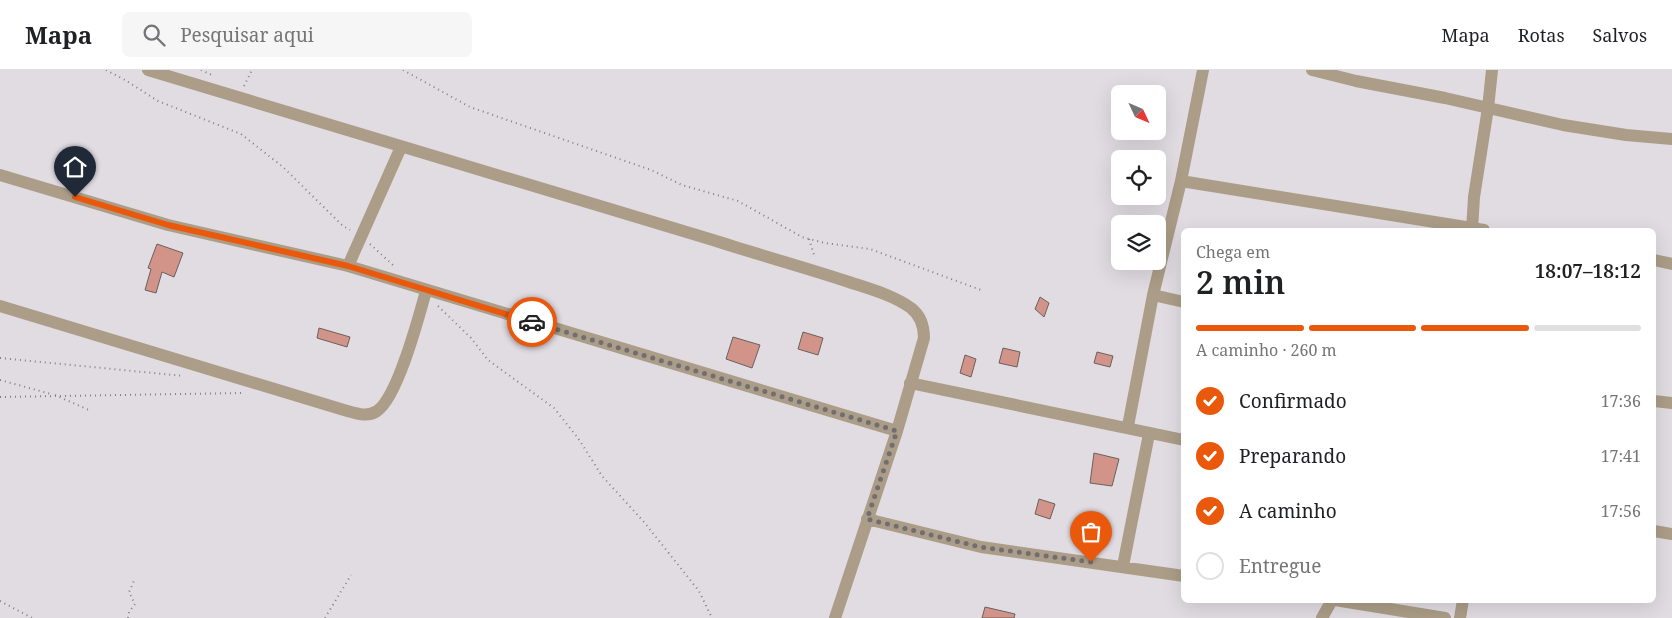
<!DOCTYPE html>
<html lang="pt">
<head>
<meta charset="utf-8">
<style>
	:root { --surface:#fff; --page:#f6f6f6; --text:#202124; --muted:#757577; --line:#e0e0e0; --accent:#ea580c }
	body { margin:0; font-family:"Noto Serif",serif; background:var(--page); color:var(--text); height:100vh; display:flex; flex-direction:column; font-size:19px; white-space:nowrap }
	* { box-sizing:border-box; margin:0 }
	p { font-size:16px; color:var(--muted) }
	.icon { flex:none; width:28px; height:28px; fill:none; stroke:currentColor; stroke-width:2; stroke-linecap:round; stroke-linejoin:round }
	.map { position:relative; flex:1; overflow:hidden }
	.drawer { position:absolute; left:1181px; top:158px; width:475px; height:375px; display:flex; flex-direction:column; background:var(--surface); border-radius:8px; box-shadow:0 5px 20px #0002 }
	.drawer>* { flex:none }
	.needle { width:32px; rotate:134deg }
	.controls { position:absolute; left:1111px; top:15px; display:grid; gap:10px }
	.controls a { display:grid; place-items:center; width:55px; height:55px; border-radius:8px; background:var(--surface); box-shadow:0 5px 20px #0002; font-size:25px }
	.pin { position:absolute; display:grid; place-items:center; width:42px; height:42px; color:#fff; margin:-51px -21px; border-radius:50% 50% 50% 0; rotate:-45deg; box-shadow:0 0 5px #0007 }
	.pin .icon { rotate:45deg }
	.courier { position:absolute; display:grid; place-items:center; width:50px; height:50px; margin:-25px; border:4px solid #ea580c; border-radius:50%; background:#fff; color:#222; box-shadow:0 1px 6px #0007 }
	.summary em { font-style:normal; font-weight:600 }
	.summary div { display:flex; flex-direction:column-reverse }
	.summary { display:flex; align-items:center; justify-content:space-between; height:85px; padding:0 15px }
	h1 { font-size:32px; font-weight:600; line-height:38px }
	.bar { display:grid; grid-template-columns:repeat(4,1fr); gap:8px 5px; align-content:center; height:60px; padding:0 15px }
	.bar i { height:6px; border-radius:4px; background:var(--line) }
	.bar .on { background:var(--accent) }
	.bar p { grid-column:span 4 }
	ol { padding:0 15px; list-style:none }
	li { display:flex; align-items:center; gap:15px; height:55px }
	li p { margin-inline-start:auto }
	li .icon { padding:5px; border-radius:50%; background:var(--accent); color:#fff; stroke-width:4 }
	li:last-child { color:var(--muted) }
	li i { width:28px; height:28px; border:2px solid var(--line); border-radius:50% }
	header { display:flex; align-items:center; gap:30px; box-sizing:border-box; height:70px; padding:0 25px; background:var(--surface); border-bottom:1px solid var(--line) }
	header strong { font-size:24px }
	nav { display:flex; gap:28px; margin-inline-start:auto; font-size:18px }
	.search { width:350px; height:45px; background:var(--page); display:flex; align-items:center; gap:12px; box-sizing:border-box; padding:0 18px; border-radius:8px; color:var(--muted); font-size:19px }
	.map>svg:first-child { display:block }
	.building { fill:#d29488; stroke:#676160 }
	.lines { fill:none; stroke-linecap:round; stroke-linejoin:round }
	.path { stroke:#838084; stroke-width:2; stroke-dasharray:1 4; stroke-linecap:butt }
	.street { stroke:#ab9d87; stroke-width:12 }
	.done { stroke:#716e72; stroke-width:5; stroke-dasharray:0 9 }
	.route { stroke:#ea580c; stroke-width:6 }
</style>
</head>
<body>
<header>
<strong>Mapa</strong>
<div class="search"><svg class="icon" aria-label="search" viewBox="0 0 24 24"><circle cx="10" cy="10" r="6"/><path d="M15 15l6 6"/></svg>Pesquisar aqui</div>
<nav><a>Mapa</a><a>Rotas</a><a>Salvos</a></nav>
</header>
<div class="map">
<svg width="1672" height="548" viewBox="0 0 1672 548">
	<rect width="100%" height="100%" fill="#e1dce2"/>
	<!-- building -->
	<path class="building" d="M157 174 183 183 174 207 162 202 156 223 145 220 151 199 148 198Z
		M1040 227 1049 233 1044 247 1035 239Z
		M319 258 350 267 347 277 317 268Z
		M803 262 823 268 818 285 798 279Z
		M733 267 760 275 752 298 726 289Z
		M1003 278 1020 282 1017 297 999 293Z
		M1097 282 1113 286 1110 297 1094 293Z
		M965 285 976 289 971 307 960 303Z
		M1094 383 1119 389 1112 416 1090 413Z
		M1039 429 1055 434 1050 449 1035 444Z
		M985 537 1015 544 1014 548H982Z"/>
	<g class="lines">
		<!-- path -->
		<path class="path" d="M106 0 125 10 158 31 241 64 283 97 343 156 350 160
			M201 0 214 6
			M403 0 470 37 651 100 682 115 738 131 802 167 825 173 870 179 981 220
			M244 16 252 0
			M809 169 815 188
			M370 174 394 196
			M438 236 471 268 488 290 554 338 578 368 602 406 644 452 699 521 712 548
			M0 288 184 306
			M0 310 51 324
			M55 325 91 341
			M0 327 243 323
			M0 531 32 548
			M128 548 129 542 135 534 129 522 134 511
			M325 548 351 505"/>
		<!-- street -->
		<path class="street" d="M148 0C336 58 525 112 713 170 759 185 804 197 849 212 870 219 893 225 911 238 920 245 924 256 924 268L897 361 835 548
			M1312 0 1356 11 1445 28 1563 55 1626 65 1672 69
			M0 105 168 155 348 196 897 361
			M1181 111 1484 160
			M1472 160 1474 127 1488 38 1492 0
			M1654 190 1672 194
			M348 196 401 77
			M1153 225 1184 232
			M0 236 344 340C355 343 367 348 377 341 398 327 419 246 426 221
			M910 313 1184 370
			M1654 331 1672 333
			M1128 356 1153 225 1181 111 1203 0
			M867 449 981 477 1184 506
			M1654 461 1672 464
			M1123 496 1149 364
			M1335 530 1445 548
			M1322 548 1332 530
			M1460 548 1463 530"/>
	</g>
	<g class="lines">
		<!-- done -->
		<path class="done" d="M532 252 897 361 867 449 980 477 1091 492"/>
		<!-- route -->
		<path class="route" d="M75 127 168 155 348 196 532 252"/>
	</g>
</svg>
<div class="controls">
<a><svg class="needle" viewBox="-14 -14 28 28"><path d="M0-13l5 13h-10z" fill="#e53935"/><path d="M0 13l5-13h-10z" fill="#757577"/></svg></a>
<a><svg class="icon" aria-label="locate" viewBox="0 0 24 24"><circle cx="12" cy="12" r="6"/><path d="M12 2v4M12 18v4M2 12h4M18 12h4"/></svg></a>
<a><svg class="icon" aria-label="layers" viewBox="0 0 24 24"><path d="M12 4l9 5-9 5-9-5zM3 14l9 5 9-5"/></svg></a>
</div>
<div class="pin" style="left:1091px;top:492px;background:#ea580c"><svg class="icon" aria-label="bag" viewBox="0 0 24 24"><path d="M5 8h14l-1 12H6zM9 8a3 3 0 0 1 6 0"/></svg></div>
<div class="pin" style="left:75px;top:127px;background:#1f2937"><svg class="icon" aria-label="home" viewBox="0 0 24 24"><path d="M3 11l9-7 9 7M6 9v11h12V9"/></svg></div>
<div class="courier" style="left:532px;top:252px"><svg class="icon" aria-label="car" viewBox="0 0 24 24"><path d="M5 17H2v-5l4-1 3-4h7l3 4 3 1v5h-3M9 17h6M6 11h13"/><circle cx="7" cy="17" r="2"/><circle cx="17" cy="17" r="2"/></svg></div>
<section class="drawer">
<div class="summary"><div><h1>2 min</h1><p>Chega em</p></div><em>18:07–18:12</em></div>
<div class="bar"><i class="on"></i><i class="on"></i><i class="on"></i><i></i><p>A caminho · 260 m</p></div>
<ol>
<li><svg class="icon" aria-label="check" viewBox="0 0 24 24"><path d="M5 12l5 5 9-10"/></svg>Confirmado<p>17:36</p></li>
<li><svg class="icon" aria-label="check" viewBox="0 0 24 24"><path d="M5 12l5 5 9-10"/></svg>Preparando<p>17:41</p></li>
<li><svg class="icon" aria-label="check" viewBox="0 0 24 24"><path d="M5 12l5 5 9-10"/></svg>A caminho<p>17:56</p></li>
<li><i></i>Entregue</li>
</ol>
</section>
</div>
</body>
</html>
